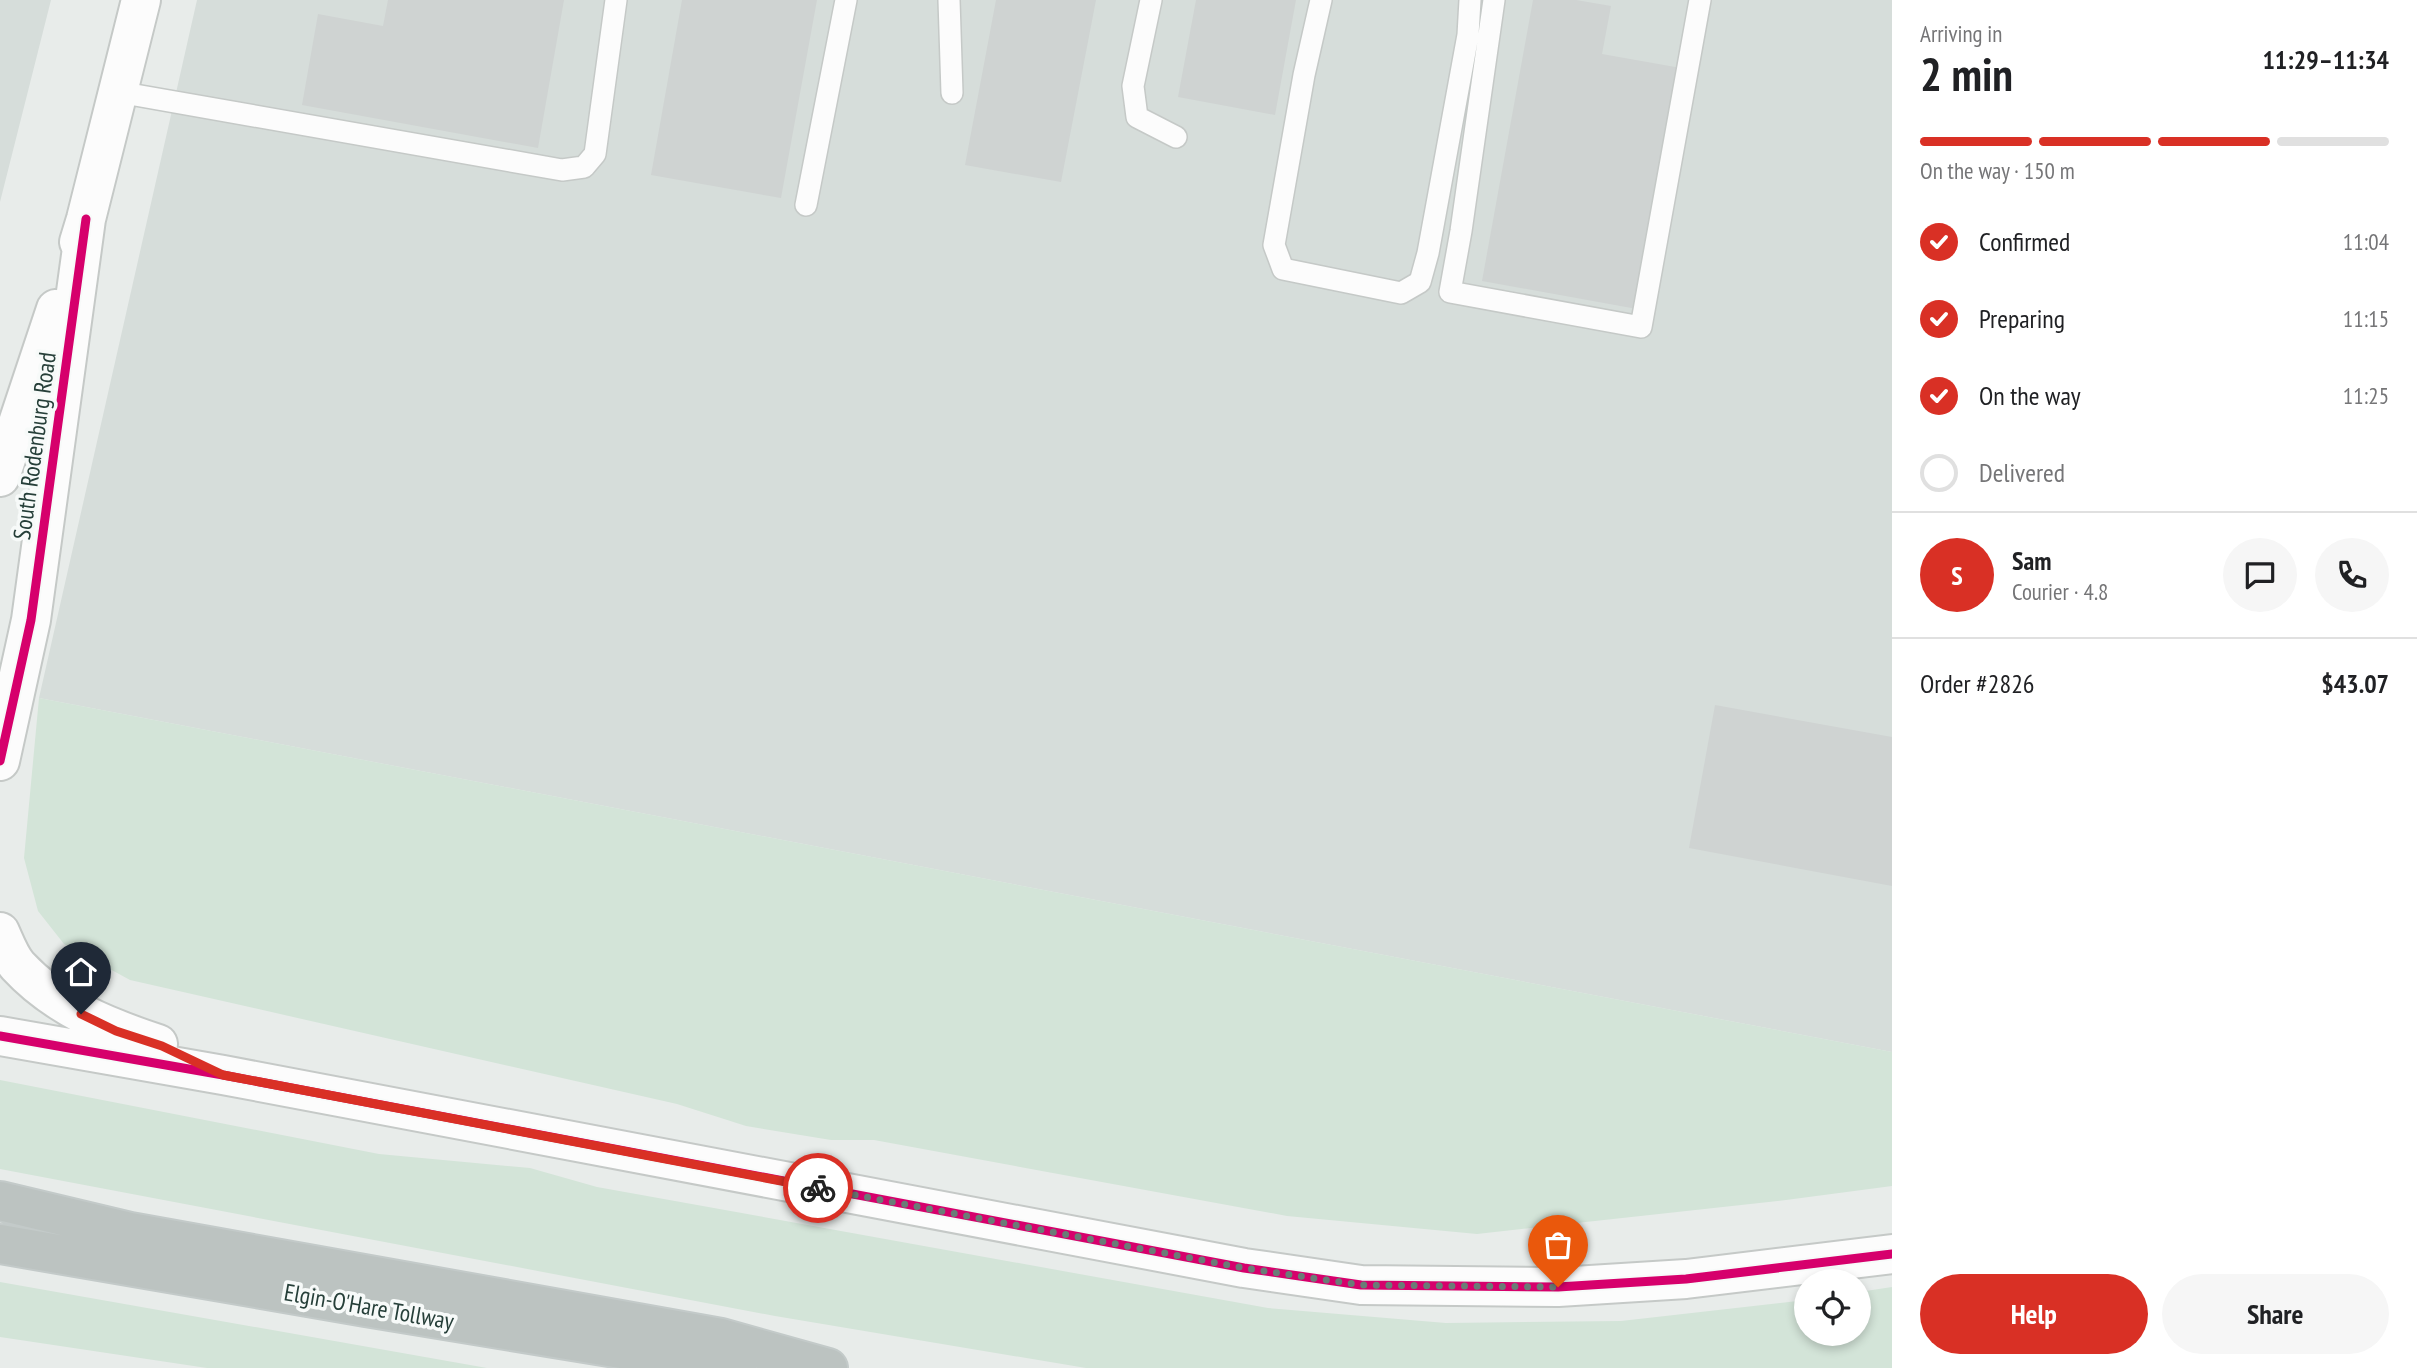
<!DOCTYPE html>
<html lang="en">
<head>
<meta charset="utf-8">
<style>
	:root { --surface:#fff; --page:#f6f6f6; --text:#202124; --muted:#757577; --line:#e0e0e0; --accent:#d93025 }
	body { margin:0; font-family:"PT Sans Narrow",sans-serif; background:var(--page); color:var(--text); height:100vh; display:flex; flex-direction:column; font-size:26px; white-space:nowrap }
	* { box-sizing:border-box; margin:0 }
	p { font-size:23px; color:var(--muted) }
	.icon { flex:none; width:38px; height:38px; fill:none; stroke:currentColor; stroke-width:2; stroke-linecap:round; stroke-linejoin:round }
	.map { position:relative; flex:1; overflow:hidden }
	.side { display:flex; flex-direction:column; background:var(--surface); width:525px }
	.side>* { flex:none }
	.tools { position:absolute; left:1794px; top:1269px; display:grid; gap:14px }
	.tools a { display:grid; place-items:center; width:77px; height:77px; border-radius:50%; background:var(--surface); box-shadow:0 4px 10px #0003; font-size:35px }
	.pin { position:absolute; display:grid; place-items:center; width:60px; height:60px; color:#fff; margin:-72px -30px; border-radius:50% 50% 50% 0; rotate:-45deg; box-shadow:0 0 7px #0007 }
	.pin .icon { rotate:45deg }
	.courier { position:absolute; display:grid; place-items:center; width:70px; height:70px; margin:-35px; border:5px solid #d93025; border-radius:50%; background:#fff; color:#222; box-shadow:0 2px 9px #0007 }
	.overview em { font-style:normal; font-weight:700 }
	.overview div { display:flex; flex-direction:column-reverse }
	.overview { display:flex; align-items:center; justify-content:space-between; height:119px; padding:0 28px }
	h1 { font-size:46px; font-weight:700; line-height:52px }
	.bar { display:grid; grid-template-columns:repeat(4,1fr); gap:10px 7px; align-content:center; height:84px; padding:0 28px }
	.bar i { height:9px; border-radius:5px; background:var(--line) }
	.bar .current { background:var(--accent) }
	.bar p { grid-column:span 4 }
	.line { display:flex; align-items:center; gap:18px; padding:0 28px; border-top:2px solid var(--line) }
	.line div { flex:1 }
	.round { display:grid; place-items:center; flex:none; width:74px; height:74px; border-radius:37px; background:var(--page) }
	ol { padding:0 28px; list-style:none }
	li { display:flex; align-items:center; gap:21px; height:77px }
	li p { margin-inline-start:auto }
	li .icon { padding:7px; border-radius:50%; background:var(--accent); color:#fff; stroke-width:4 }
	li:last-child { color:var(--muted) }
	li i { width:38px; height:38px; border:4px solid var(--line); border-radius:50% }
	.cta { display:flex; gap:14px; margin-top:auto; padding:14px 28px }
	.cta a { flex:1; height:80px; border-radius:42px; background:var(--accent); color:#fff; font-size:28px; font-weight:700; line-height:80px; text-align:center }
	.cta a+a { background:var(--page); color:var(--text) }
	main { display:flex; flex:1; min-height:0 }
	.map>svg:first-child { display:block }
	.built { fill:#d6ddda }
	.green { fill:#d3e4d8 }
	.building { fill:#cfd3d2 }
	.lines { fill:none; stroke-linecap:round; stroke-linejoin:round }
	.service-casing { stroke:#c5c9c7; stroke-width:24 }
	.tertiary-casing { stroke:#c5c9c7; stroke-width:42 }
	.motorway-casing { stroke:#c3cac9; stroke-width:42 }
	.service { stroke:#fcfcfc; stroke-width:21 }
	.tertiary { stroke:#fcfcfc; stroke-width:38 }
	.motorway { stroke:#bcc3c1; stroke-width:38 }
	.cycleway-casing { stroke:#f7faf9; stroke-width:13 }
	.cycleway { stroke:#d6006c; stroke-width:9 }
	.done { stroke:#6a7c77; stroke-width:7; stroke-dasharray:0 12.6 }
	.route { stroke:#d93025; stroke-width:9 }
	.labels { text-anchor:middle; stroke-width:7; stroke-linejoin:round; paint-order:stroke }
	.street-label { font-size:24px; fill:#263f39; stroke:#f7faf9 }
</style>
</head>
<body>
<main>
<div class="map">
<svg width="1892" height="1368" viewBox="0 0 1892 1368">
	<rect width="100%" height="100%" fill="#e8ecea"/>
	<!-- built -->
	<path class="built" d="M0 0H51L0 202Z
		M197 0H1892V1052L39 698Z"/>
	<!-- green -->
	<path class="green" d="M39 698 1892 1052V1186L1786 1200 1477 1234 1287 1216 874 1140H831L746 1126 677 1104 130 980 64 944 38 911 24 858Z
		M0 1080 379 1154 530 1168 597 1187 1268 1308 1446 1323 1621 1321 1806 1300V1334H1858L1859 1292 1892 1287V1368H1086L775 1316 0 1169Z
		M0 1282 487 1368H207L0 1337Z"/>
	<!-- building -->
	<path class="building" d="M388 0H564L538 148 302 105 318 14 383 26Z
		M682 0H817L781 198 651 175Z
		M996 0H1096L1061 182 965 165Z
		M1196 0H1296L1275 115 1178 97Z
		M1533 0H1576L1611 6 1602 54 1681 68 1637 309 1482 281Z
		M1715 705 1892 737V886L1689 848Z"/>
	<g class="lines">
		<!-- service casing -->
		<g class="service-casing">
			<path id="service" d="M949 0 952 93
				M1151 0 1133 86 1137 117 1176 137
				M1321 0 1304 75 1274 245 1283 269 1401 293 1420 282 1428 253 1468 35 1470 0
				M1494 0 1461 231 1450 292 1641 327 1700 0
				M118 92 562 170 584 167 595 154 616 0
				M806 205 846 0"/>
		</g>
		<!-- tertiary casing -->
		<g class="tertiary-casing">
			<path id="tertiary" d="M79 242 86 219 141 0
				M0 477 56 309
				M0 761 31 620 86 219
				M0 932C5 943 10 957 18 966 56 1007 106 1027 158 1044
				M0 1036 223 1075 1244 1268 1361 1285 1558 1287 1686 1279 1892 1254"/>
		</g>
		<!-- motorway casing -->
		<g class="motorway-casing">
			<path id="motorway" d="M0 1201 130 1232 721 1338 828 1368
				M0 1244 366 1307 737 1368"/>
		</g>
		<!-- service -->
		<use href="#service" class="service"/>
		<!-- tertiary -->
		<use href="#tertiary" class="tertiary"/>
		<!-- motorway -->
		<use href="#motorway" class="motorway"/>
		<!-- cycleway casing -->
		<g class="cycleway-casing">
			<path id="cycleway" d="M0 761 31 620 86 219
				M0 1036 223 1075 1244 1268 1361 1285 1558 1287 1686 1279 1892 1254"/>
		</g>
		<!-- cycleway -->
		<use href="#cycleway" class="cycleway"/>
	</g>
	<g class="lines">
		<!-- done -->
		<path class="done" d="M818 1188 1244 1268 1361 1285 1558 1287"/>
		<!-- route -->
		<path class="route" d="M81 1014 116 1031 162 1046 223 1075 818 1188"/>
	</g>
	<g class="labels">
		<!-- street labels -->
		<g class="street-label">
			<text transform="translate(35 446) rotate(-82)" y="8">South Rodenburg Road</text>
			<text transform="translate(369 1307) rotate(10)" y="8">Elgin-O'Hare Tollway</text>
		</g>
	</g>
</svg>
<div class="tools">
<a><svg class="icon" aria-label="locate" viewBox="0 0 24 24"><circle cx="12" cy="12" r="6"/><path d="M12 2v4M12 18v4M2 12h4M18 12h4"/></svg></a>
</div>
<div class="pin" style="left:1558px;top:1287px;background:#ea580c"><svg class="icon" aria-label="bag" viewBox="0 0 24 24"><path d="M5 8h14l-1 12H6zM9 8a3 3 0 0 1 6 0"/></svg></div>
<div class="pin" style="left:81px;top:1014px;background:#1f2937"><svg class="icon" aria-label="home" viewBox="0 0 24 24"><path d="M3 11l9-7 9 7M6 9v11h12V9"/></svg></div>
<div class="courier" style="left:818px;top:1188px"><svg class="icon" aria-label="bike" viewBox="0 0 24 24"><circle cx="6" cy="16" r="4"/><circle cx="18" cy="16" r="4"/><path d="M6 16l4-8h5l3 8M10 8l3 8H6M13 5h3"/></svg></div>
</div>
<section class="side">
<div class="overview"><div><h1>2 min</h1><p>Arriving in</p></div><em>11:29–11:34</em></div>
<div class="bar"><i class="current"></i><i class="current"></i><i class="current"></i><i></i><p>On the way · 150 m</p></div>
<ol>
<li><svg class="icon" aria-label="check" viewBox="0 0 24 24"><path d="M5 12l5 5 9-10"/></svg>Confirmed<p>11:04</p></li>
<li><svg class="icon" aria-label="check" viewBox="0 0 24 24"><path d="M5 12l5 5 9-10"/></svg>Preparing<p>11:15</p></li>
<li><svg class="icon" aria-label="check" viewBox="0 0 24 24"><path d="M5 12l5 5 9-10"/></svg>On the way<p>11:25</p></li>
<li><i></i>Delivered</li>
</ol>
<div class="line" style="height:126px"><b class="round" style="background:var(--accent);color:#fff">S</b><div><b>Sam</b><p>Courier · 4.8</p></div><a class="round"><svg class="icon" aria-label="chat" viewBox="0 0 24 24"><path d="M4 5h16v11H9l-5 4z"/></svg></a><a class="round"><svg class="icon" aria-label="phone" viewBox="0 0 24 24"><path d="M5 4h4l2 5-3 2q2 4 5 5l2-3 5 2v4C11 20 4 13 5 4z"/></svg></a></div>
<div class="line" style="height:91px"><div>Order #2826</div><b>$43.07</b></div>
<div class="cta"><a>Help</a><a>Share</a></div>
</section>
</main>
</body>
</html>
